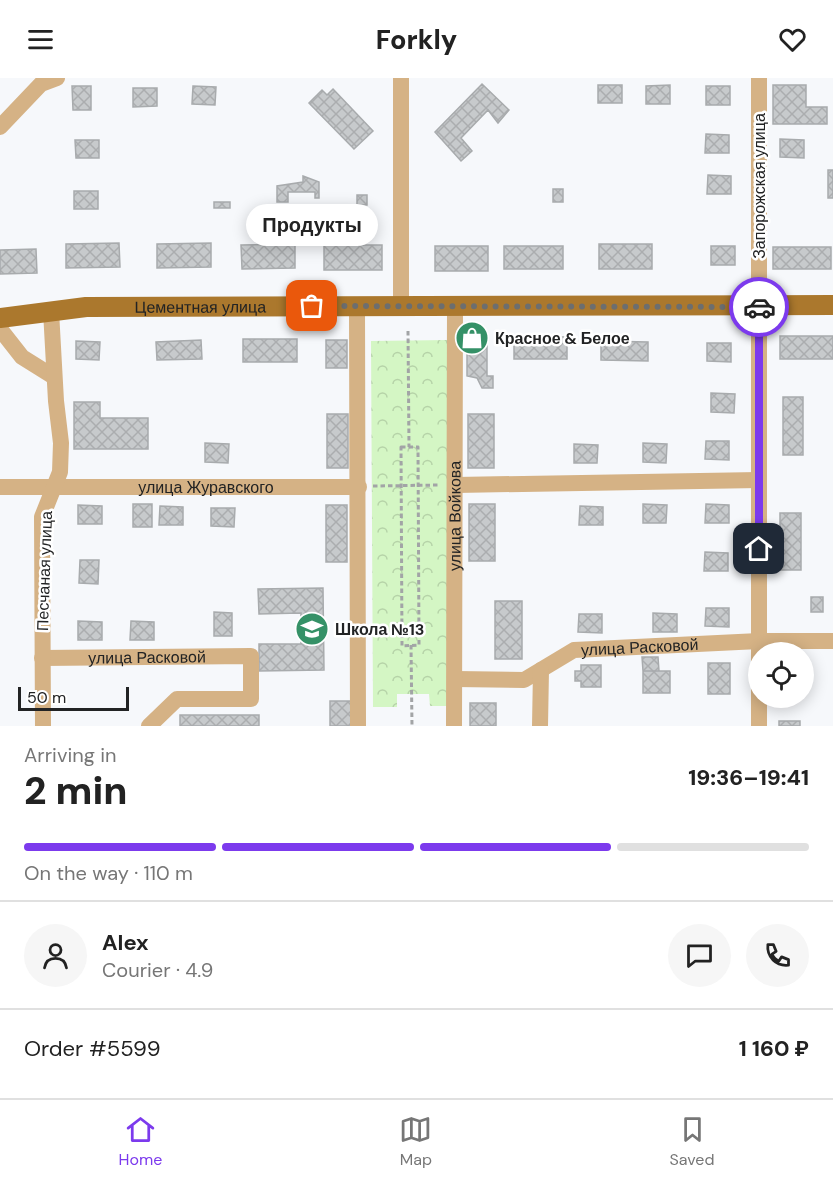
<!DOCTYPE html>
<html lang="en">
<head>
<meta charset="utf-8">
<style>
	:root { --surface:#fff; --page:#f6f6f6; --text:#222; --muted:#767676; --line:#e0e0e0; --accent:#7c3aed }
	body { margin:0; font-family:"DM Sans",sans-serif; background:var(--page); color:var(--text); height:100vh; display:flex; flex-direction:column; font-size:22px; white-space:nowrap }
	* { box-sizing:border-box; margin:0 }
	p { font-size:20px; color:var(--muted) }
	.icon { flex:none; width:33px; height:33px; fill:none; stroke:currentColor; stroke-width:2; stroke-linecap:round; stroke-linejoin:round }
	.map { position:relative; height:648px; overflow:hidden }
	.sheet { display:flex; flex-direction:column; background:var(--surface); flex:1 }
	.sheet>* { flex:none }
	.fabs { position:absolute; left:748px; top:564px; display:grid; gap:12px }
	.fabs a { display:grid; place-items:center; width:66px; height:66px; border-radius:50%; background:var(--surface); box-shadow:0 3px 15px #0003; font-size:30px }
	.scale { position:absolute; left:18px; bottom:15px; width:111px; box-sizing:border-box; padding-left:6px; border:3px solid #222324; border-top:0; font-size:16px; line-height:21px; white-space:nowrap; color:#222324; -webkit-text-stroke:4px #fff; paint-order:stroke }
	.pin { position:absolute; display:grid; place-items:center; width:51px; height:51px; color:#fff; margin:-26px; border-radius:12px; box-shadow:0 3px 9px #0006 }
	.courier { position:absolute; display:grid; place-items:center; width:60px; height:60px; margin:-30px; border:4px solid #7c3aed; border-radius:50%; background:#fff; color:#222; box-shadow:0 2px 8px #0007 }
	.bubble { position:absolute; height:42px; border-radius:21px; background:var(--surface); box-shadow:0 3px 15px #0003; font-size:20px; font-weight:800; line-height:42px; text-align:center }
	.head em { font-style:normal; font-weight:800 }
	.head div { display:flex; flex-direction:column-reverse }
	.head { display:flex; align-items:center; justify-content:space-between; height:102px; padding:0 24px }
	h1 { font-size:39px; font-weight:800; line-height:45px }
	.bar { display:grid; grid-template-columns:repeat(4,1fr); gap:9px 6px; align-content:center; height:72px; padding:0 24px }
	.bar i { height:8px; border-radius:4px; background:var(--line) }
	.bar .selected { background:var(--accent) }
	.bar p { grid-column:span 4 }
	.line { display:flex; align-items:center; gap:15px; padding:0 24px; border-top:2px solid var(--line) }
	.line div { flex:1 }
	.round { display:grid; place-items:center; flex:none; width:63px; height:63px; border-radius:32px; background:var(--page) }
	header { display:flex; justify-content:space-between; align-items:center; height:78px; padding:0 24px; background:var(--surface); font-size:27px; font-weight:800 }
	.dock { display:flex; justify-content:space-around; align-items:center; height:84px; border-top:2px solid var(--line); background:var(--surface); font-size:16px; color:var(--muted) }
	.dock a { display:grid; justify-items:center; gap:3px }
	.dock .selected { color:var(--accent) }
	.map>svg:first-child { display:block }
	.park { fill:url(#park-crowns) }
	.building { fill:url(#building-cross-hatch); stroke:#a8abad; stroke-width:1.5 }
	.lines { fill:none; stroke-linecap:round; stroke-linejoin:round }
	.path { stroke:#a2a4a6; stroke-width:3; stroke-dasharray:4.5 3; stroke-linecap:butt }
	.minor { stroke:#d5b285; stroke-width:16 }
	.major { stroke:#ab782d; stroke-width:20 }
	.done { stroke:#6c6e6f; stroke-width:6; stroke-dasharray:0 10.8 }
	.route { stroke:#7c3aed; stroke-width:8 }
	.labels { text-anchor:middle; stroke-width:5; stroke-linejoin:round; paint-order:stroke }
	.street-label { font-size:16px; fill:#222324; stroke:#fff }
	.poi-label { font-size:16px; font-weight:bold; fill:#222324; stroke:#fff; text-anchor:start }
</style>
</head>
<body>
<header><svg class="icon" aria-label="menu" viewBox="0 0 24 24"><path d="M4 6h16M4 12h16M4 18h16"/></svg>Forkly<svg class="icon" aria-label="heart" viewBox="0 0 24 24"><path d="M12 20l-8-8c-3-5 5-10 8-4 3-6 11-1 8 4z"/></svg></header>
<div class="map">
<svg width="833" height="648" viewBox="0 0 833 648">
	<defs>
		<pattern id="park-crowns" width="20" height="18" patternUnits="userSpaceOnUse" patternTransform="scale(1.5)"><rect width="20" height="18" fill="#d4f6c4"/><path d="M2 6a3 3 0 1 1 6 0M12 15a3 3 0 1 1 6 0" fill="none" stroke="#b6d3a8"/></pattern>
		<pattern id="building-cross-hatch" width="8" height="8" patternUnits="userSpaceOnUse" patternTransform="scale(1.5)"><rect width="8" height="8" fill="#c7cacc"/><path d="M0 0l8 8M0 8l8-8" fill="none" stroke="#abadaf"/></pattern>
	</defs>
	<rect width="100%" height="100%" fill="#f6f8fb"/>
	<!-- park -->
	<path class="park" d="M448 262 450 628H430L429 616H397V629H373L371 263Z"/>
	<!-- building -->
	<path class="building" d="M482 6 509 32 498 45 488 32 461 60 472 73 461 83 435 54Z
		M598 7H622V25H598Z
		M670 7V26H646V8Z
		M773 7H806V29H827V46H773Z
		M72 8H91V32H73Z
		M193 8 216 9 215 27 192 26Z
		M706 8H730V27H706Z
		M133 10H157V28L133 29Z
		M333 11 373 53 354 71 309 25 322 12 327 17Z
		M706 56 729 57V75H705Z
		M780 61 804 62V80L780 79Z
		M75 62H99V80H76Z
		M828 92H833V120H828Z
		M708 97 731 98V116H707Z
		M303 98 319 104V120H315V114H288V124H277V108L303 104Z
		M553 111H563V124H553Z
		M74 113H98V131H74Z
		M357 117H367V127H357Z
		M214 124H230V130H214Z
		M119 165 120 189 66 190V166Z
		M211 165V189L157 190V166Z
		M295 166V190L242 191 241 167Z
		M599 166H652V191H599Z
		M324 167H382V192H324Z
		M435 168H488V193H435Z
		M504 168H563V191H504Z
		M711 168H735V187H711Z
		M773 169H831V191H773Z
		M36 171 37 195 0 196V172Z
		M467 256 487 259V298H493V310H482L477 300 467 298Z
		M780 258H833V281H780Z
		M514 259H567V281H514Z
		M243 261H297V284H243Z
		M201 262 202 281 157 282 156 264Z
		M326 262H347V290H326Z
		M76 263 100 264 99 282 76 281Z
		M601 263 648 264V283L601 282Z
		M707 265H731V284L707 283Z
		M711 315 735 316 734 335 711 334Z
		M783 319H803V377H783Z
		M74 324H100V340H148V371H74Z
		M327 336H348V390H327Z
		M468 336H494V390H468Z
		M706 363H729V382L705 381Z
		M205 365 229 366 228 385 205 384Z
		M643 365 667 366 666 385 643 384Z
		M574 366 598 367 597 385H574Z
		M133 426H152V449H133Z
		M469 426H495V483H469Z
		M643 426 667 427 666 445H643Z
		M706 426 729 427V445H705Z
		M78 427 102 428V446H78Z
		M326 427H347V484H326Z
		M160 428 183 429V447H159Z
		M580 428 603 429V447H579Z
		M211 430H235L234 449 211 448Z
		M780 435H801V492H780Z
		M705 474 728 475V493H704Z
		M80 482H99L98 506 79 505Z
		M323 510 324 592 259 593V566H301V535L259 536 258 511Z
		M811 519H823V534H811Z
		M495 523H522V581H495Z
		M706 530H729V549L705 548Z
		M214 534 232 535V558H214Z
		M653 535 677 536V554H653Z
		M579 536H602V555L578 554Z
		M78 543 102 544V562H78Z
		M131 543 154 544V562H130Z
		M642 579H658L659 593H643Z
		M708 585H730V616H708Z
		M581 587H601V609H581V603H575V593H581Z
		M643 593H670V615H643Z
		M330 623H352V648H330Z
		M470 625H496V648H470Z
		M180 637H259V648H180Z
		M779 643H800V648H779Z"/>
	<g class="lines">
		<!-- path -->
		<path class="path" d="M408 253 409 369
			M401 369H418L419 567 402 568Z
			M373 408 439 407
			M411 567 412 648"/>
		<!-- minor -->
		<g class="minor">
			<path d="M401 0V228"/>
			<path d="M0 49 41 6 57 0"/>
			<path d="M357 228 358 648"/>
			<path d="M0 251 22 279 54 299"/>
			<path d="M456 407 759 402"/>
			<path id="s1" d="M0 409H359"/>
			<path id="s2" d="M42 580 251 578V621H177L149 648"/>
			<path id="s3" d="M456 601 524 602 574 572 759 563H833"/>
			<path d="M43 648 42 439 60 394 61 365 56 323 51 233"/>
			<path id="s4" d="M454 648 455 228"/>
			<path d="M540 648 541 592"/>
			<path d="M759 648V0"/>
		</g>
		<!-- major -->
		<path class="major" id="s5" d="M0 240 86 229 833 227"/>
	</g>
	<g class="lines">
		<!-- done -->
		<path class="done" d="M312 228 759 229"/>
		<!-- route -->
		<path class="route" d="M759 471V229"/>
	</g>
	<!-- icons -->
	<defs>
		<g id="shop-disc" transform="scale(1.725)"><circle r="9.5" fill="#359167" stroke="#fff"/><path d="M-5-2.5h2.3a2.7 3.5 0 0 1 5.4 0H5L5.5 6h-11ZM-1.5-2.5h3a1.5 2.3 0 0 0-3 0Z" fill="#fff"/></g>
		<g id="school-disc" transform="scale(1.725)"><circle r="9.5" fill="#359167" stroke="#fff"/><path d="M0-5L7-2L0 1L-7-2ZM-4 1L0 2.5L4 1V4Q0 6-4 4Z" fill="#fff"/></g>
	</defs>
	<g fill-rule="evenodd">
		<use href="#shop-disc" x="472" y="260"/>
		<use href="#school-disc" x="312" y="551"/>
	</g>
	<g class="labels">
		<!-- street labels -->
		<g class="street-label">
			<text transform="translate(759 108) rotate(-90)" y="6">Запорожская улица</text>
			<text dy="6" stroke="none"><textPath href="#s5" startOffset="201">Цементная улица</textPath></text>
			<text dy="6" stroke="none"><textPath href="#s1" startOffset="206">улица Журавского</textPath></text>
			<text dy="6" stroke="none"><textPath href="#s4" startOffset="210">улица Войкова</textPath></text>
			<text transform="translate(44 493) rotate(-88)" y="6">Песчаная улица</text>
			<text dy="6" stroke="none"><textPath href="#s3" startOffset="192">улица Расковой</textPath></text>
			<text dy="6" stroke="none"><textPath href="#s2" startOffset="105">улица Расковой</textPath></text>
		</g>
		<!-- poi labels -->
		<g class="poi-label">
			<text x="495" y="266">Красное &amp; Белое</text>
			<text x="335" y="557">Школа №13</text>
		</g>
	</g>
</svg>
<div class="fabs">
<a><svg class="icon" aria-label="locate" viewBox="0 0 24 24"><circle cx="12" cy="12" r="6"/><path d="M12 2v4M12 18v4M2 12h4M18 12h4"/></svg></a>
</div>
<div class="scale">50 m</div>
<div class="pin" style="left:312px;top:228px;background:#ea580c"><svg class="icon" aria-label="bag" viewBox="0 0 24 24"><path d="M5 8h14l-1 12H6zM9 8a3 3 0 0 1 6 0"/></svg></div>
<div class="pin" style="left:759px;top:471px;background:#1f2937"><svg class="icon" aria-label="home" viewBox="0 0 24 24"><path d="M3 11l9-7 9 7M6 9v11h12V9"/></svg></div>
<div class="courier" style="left:759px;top:229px"><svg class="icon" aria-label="car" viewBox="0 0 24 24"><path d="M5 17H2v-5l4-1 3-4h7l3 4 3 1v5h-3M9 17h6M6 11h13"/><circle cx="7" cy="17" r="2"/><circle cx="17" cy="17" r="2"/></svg></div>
<div class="bubble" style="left:246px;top:126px;width:132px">Продукты</div>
</div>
<section class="sheet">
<div class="head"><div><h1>2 min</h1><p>Arriving in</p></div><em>19:36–19:41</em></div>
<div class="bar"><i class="selected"></i><i class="selected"></i><i class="selected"></i><i></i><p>On the way · 110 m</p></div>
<div class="line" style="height:108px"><a class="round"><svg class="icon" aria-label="person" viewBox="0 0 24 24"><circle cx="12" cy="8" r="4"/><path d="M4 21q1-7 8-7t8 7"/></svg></a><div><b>Alex</b><p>Courier · 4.9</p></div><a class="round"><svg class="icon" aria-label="chat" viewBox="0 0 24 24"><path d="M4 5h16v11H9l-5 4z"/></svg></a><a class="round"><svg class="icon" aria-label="phone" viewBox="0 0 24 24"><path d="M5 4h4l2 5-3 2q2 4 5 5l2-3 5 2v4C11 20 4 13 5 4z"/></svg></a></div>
<div class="line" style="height:78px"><div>Order #5599</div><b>1 160 ₽</b></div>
</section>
<nav class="dock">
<a class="selected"><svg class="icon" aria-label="home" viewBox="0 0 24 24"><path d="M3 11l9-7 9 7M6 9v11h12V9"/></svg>Home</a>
<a><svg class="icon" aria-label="map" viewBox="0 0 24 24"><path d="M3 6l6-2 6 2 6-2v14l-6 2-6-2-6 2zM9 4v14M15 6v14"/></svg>Map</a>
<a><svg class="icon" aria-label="saved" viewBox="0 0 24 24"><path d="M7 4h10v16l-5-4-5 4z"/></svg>Saved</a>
</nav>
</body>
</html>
